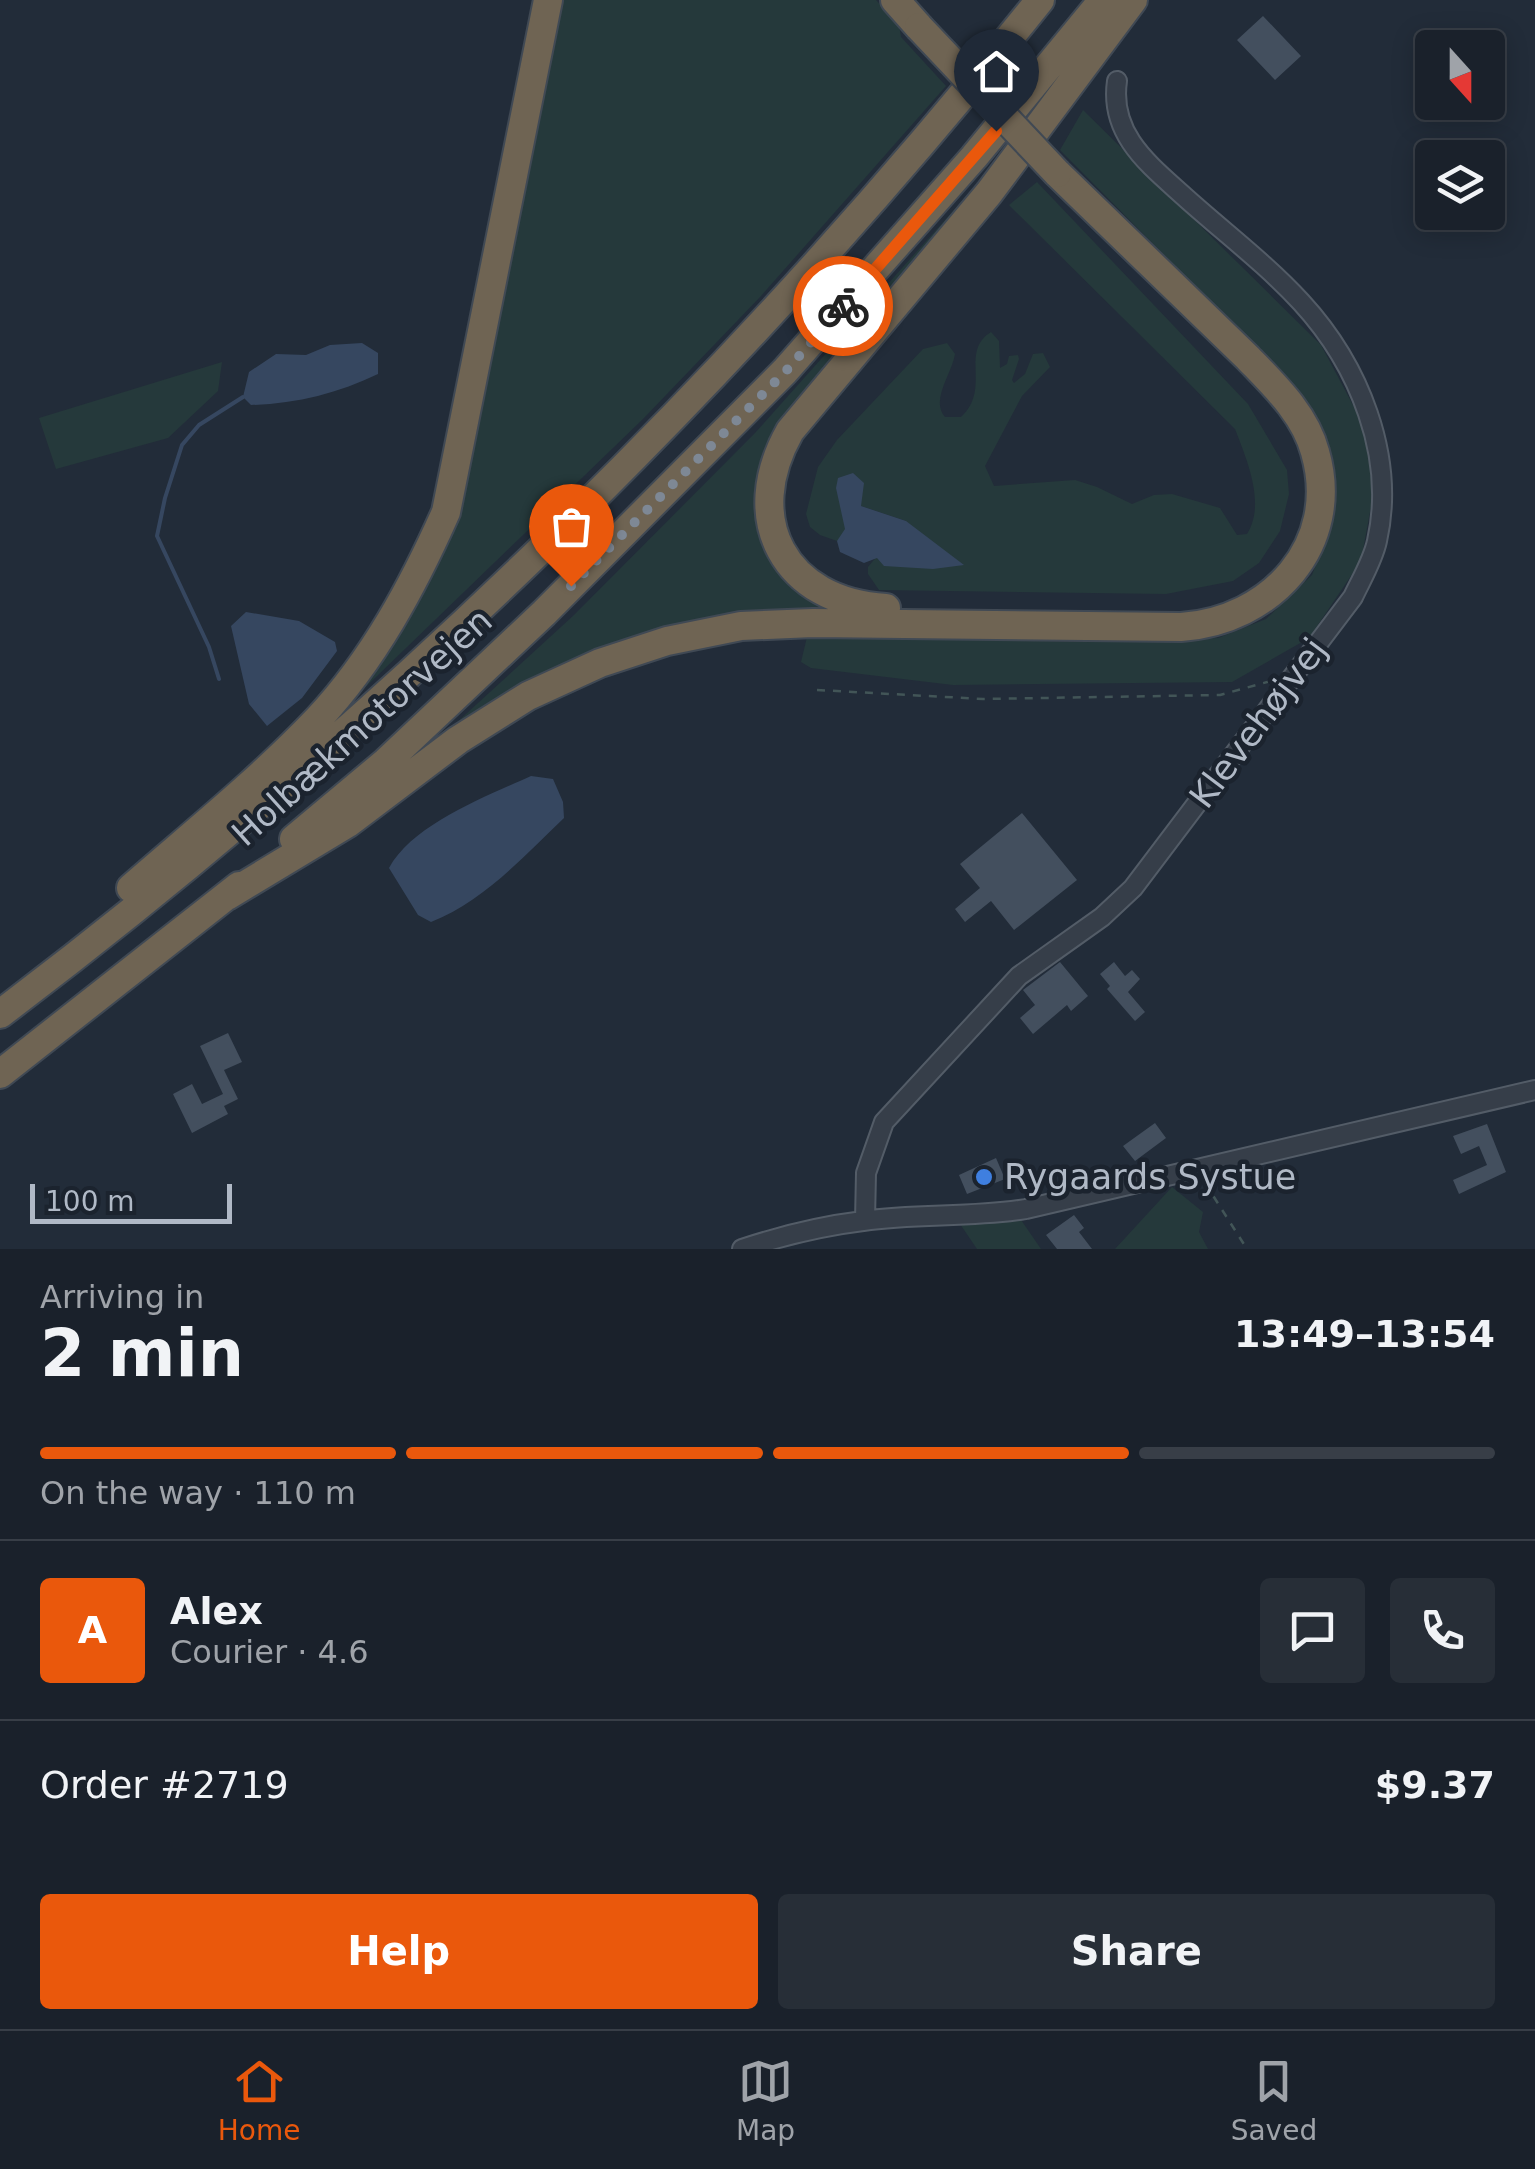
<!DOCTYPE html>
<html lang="en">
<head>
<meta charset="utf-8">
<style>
	:root { --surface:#1a212b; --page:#272e37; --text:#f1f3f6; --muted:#9fa3a9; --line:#383e47; --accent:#ea580c }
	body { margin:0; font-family:"DejaVu Sans",sans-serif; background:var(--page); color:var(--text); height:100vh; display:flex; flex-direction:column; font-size:38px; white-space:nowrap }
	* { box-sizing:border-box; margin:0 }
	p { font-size:32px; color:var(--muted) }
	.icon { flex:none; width:55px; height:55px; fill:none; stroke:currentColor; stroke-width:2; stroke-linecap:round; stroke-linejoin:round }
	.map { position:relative; height:1249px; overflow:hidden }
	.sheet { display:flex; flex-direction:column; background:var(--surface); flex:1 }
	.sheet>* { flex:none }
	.needle { width:65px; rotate:159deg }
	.fabs { position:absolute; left:1415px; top:30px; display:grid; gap:20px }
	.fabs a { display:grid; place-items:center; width:90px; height:90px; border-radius:10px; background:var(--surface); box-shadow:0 5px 25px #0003,0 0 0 2px var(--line); font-size:50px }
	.scale { position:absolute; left:30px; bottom:25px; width:202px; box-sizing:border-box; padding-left:10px; border:5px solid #b0b9c6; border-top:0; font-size:28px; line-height:35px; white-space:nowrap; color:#b0b9c6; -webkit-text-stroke:8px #1b232e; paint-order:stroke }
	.pin { position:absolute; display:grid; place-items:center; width:85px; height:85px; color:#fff; margin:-102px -42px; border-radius:50% 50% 50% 0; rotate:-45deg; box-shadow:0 0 10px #0007 }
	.pin .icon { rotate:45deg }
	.courier { position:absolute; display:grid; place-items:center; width:100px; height:100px; margin:-50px; border:8px solid #ea580c; border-radius:50%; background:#fff; color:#222; box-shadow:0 2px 12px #0007 }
	.headline em { font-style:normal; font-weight:700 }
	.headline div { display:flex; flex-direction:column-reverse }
	.headline { display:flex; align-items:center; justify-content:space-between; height:170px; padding:0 40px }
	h1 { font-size:65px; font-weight:700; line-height:75px }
	.bar { display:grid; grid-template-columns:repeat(4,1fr); gap:15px 10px; align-content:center; height:120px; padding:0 40px }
	.bar i { height:12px; border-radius:8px; background:var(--line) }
	.bar .selected { background:var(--accent) }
	.bar p { grid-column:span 4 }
	.line { display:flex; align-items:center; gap:25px; padding:0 40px; border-top:2px solid var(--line) }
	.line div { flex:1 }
	.round { display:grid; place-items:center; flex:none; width:105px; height:105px; border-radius:10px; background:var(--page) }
	.primary-button { display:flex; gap:20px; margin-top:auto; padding:20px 40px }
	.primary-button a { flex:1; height:115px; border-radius:10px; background:var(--accent); color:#fff; font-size:40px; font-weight:700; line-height:115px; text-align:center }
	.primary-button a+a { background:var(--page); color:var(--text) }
	.dock { display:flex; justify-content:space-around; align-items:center; height:140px; border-top:2px solid var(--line); background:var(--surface); font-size:28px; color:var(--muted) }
	.dock a { display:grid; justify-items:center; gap:5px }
	.dock .selected { color:var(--accent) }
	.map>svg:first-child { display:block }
	.green { fill:#25393b }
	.water { fill:#364760 }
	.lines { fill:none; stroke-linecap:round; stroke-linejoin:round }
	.stream { stroke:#364760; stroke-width:4 }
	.building { fill:#434f5e }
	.minor-casing { stroke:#535c67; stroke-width:22 }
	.highway-casing { stroke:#404954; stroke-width:32 }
	.path { stroke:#425557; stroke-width:2.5; stroke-dasharray:8 8; stroke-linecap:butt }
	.minor { stroke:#363e49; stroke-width:18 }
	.highway { stroke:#6f6453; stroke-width:28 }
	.highway-bridge-casing { stroke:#404954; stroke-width:32; stroke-linecap:butt }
	.highway-bridge { stroke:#6f6453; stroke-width:28 }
	.done { stroke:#7e8895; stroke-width:10; stroke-dasharray:0 18 }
	.route { stroke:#ea580c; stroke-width:12 }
	.shop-dot { fill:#3f7fe0; stroke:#1b232e; stroke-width:4 }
	.labels { text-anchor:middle; stroke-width:9; stroke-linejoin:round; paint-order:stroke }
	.street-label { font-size:35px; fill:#b0b9c6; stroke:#1b232e }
	.poi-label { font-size:35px; fill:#b0b9c6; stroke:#1b232e; text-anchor:start }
</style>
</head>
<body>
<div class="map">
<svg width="1535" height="1249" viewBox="0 0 1535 1249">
	<rect width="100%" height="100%" fill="#222c39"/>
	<!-- green -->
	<path class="green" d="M562 0H876L899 25 901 37 946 86 761 296 643 419 347 705 426 587 453 528 469 470 544 76Z
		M1083 110 1321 345 1362 422 1374 490 1361 561 1309 638 1232 682 953 685 811 668 801 662 807 637 1100 642 1218 638 1266 619 1312 575 1335 515 1333 458 1300 392 1060 150Z
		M1010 147 802 402 759 503 838 610 653 637 419 757 574 615 755 433Z
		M1037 182 1248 404 1287 470 1289 494 1280 531 1259 563 1233 581 1166 594 879 590 868 574V567L906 521 861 506 859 501 864 491 845 529V534L837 541 820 535 810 527 806 514 818 467 837 440 923 349 947 343 955 354C952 374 930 400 945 417H961C992 388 959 352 991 332L999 341 1000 368 1007 364 1009 356 1018 355 1019 359 1012 380 1014 383 1025 374 1033 354 1043 353 1050 367 1022 396 985 466 994 486 1075 480 1097 487 1132 504 1154 495 1172 494 1220 508 1237 535 1247 534C1266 504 1247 460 1235 429L1009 205Z
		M222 362 218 391 168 438 56 469 39 418Z
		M1172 1187 1203 1212 1199 1232 1208 1249H1115Z
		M1019 1217 1041 1249H977L958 1221Z"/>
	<!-- water -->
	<path class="water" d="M362 343 378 353V374C339 393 295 404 251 405L243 397 249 372 276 354 306 355 330 345Z
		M853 473 864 483 861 506 906 521 964 565 933 569 884 566 877 558 864 563 840 552 837 541 845 529 836 488 838 478Z
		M246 612 299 621 335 642 337 651 302 698 267 726 249 704 231 626Z
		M531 776 553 779 563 802 564 818C524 856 484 901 431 922L418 915 389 868C413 824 487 796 531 776Z"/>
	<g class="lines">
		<!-- stream -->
		<path class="stream" d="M219 679 209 647 157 536 165 498 182 445 199 425 243 397"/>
	</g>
	<!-- building -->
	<path class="building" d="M1263 16 1301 56 1275 80 1237 40Z
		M1022 813 1077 880 1014 930 991 901 965 922 955 909 980 888 960 864Z
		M1060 962 1088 996 1071 1011 1067 1005 1033 1034 1020 1018 1035 1005 1023 990Z
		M1114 962 1125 976 1132 970 1140 979 1128 992 1145 1012 1135 1021 1107 989 1110 986 1100 974Z
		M228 1033 242 1062 224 1070 238 1099 224 1106 228 1114 192 1133 173 1094 192 1084 202 1104 223 1094 200 1046Z
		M1155 1123 1166 1138 1135 1161 1123 1146Z
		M1487 1124 1506 1172 1459 1194 1453 1180 1487 1165 1479 1146 1461 1154 1453 1136Z
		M996 1158 1005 1179 967 1194 959 1175Z
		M1074 1215 1084 1228 1079 1232 1092 1249H1057L1046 1235Z"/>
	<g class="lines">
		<!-- minor casing -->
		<g class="minor-casing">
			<path id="minor" d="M865 1220 866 1173 884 1122 1019 976 1102 917 1133 888 1353 597C1361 580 1373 560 1377 541 1396 456 1359 365 1301 302 1267 265 1225 233 1187 199 1151 166 1109 136 1117 81
				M742 1249C781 1236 822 1226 863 1221 917 1213 972 1218 1026 1209L1535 1090"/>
		</g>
		<!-- highway casing -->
		<g class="highway-casing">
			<path id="highway" d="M895 0 919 27
				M886 608C784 602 740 519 790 431L989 193 1133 0
				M294 839 386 762 544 613 785 371 974 157 1103 0
				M131 888C194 833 260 780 318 719 374 659 413 586 446 512L548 0
				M227 896 348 823 458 740 528 696 600 663 667 641 741 626 813 623 1181 627C1271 621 1342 545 1315 452 1305 414 1274 385 1248 358L1057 173
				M0 1014C386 722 738 378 1040 0
				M0 1074 239 886"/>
		</g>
		<!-- path -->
		<path class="path" d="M817 690 983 699 1220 695 1271 681
			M1205 1183 1247 1249"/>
		<!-- minor -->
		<use href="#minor" class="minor"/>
		<!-- highway -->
		<use href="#highway" class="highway"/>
		<!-- highway-bridge casing -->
		<g class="highway-bridge-casing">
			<path id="highway-bridge" d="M919 27 1057 173"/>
		</g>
		<!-- highway-bridge -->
		<use href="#highway-bridge" class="highway-bridge"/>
	</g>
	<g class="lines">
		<!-- done -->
		<path class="done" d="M571 586 786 371 843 306"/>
		<!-- route -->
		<path class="route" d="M843 306 996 131"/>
	</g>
	<!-- markers -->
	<circle class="shop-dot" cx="984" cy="1177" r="10"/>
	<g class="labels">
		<!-- street labels -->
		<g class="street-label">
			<text transform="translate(1258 723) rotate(-53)" y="12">Klevehøjvej</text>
			<text transform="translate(362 727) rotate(-42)" y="12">Holbækmotorvejen</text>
		</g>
		<!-- poi labels -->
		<g class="poi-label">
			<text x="1004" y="1189">Rygaards Systue</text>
		</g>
	</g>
</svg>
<div class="fabs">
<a><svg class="needle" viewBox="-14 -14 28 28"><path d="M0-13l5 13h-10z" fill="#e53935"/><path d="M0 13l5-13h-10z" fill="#9fa3a9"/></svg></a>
<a><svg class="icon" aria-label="layers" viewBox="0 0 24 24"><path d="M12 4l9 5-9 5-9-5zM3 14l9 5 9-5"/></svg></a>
</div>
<div class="scale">100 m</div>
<div class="pin" style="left:571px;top:586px;background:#ea580c"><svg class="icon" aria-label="bag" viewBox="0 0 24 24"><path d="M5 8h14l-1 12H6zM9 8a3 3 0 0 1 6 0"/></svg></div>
<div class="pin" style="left:996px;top:131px;background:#1f2937"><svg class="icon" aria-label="home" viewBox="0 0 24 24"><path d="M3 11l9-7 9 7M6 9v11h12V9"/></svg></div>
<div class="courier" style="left:843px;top:306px"><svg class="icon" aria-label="bike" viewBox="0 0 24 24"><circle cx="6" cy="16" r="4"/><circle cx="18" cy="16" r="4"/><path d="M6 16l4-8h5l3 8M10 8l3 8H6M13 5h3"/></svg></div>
</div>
<section class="sheet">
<div class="headline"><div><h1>2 min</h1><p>Arriving in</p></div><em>13:49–13:54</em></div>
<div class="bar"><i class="selected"></i><i class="selected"></i><i class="selected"></i><i></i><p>On the way · 110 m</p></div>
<div class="line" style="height:180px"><b class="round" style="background:var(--accent);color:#fff">A</b><div><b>Alex</b><p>Courier · 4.6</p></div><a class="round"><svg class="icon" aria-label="chat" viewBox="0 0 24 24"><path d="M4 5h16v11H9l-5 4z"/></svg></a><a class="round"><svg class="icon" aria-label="phone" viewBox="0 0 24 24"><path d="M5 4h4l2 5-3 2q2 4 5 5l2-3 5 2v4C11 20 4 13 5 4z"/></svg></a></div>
<div class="line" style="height:130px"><div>Order #2719</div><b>$9.37</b></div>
<div class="primary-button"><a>Help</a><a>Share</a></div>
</section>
<nav class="dock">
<a class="selected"><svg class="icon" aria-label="home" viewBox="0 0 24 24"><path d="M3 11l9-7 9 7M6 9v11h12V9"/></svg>Home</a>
<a><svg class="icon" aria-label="map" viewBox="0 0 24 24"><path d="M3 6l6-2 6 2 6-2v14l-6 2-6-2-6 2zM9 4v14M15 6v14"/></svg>Map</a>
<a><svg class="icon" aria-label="saved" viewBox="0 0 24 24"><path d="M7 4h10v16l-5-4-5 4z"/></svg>Saved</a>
</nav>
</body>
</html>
